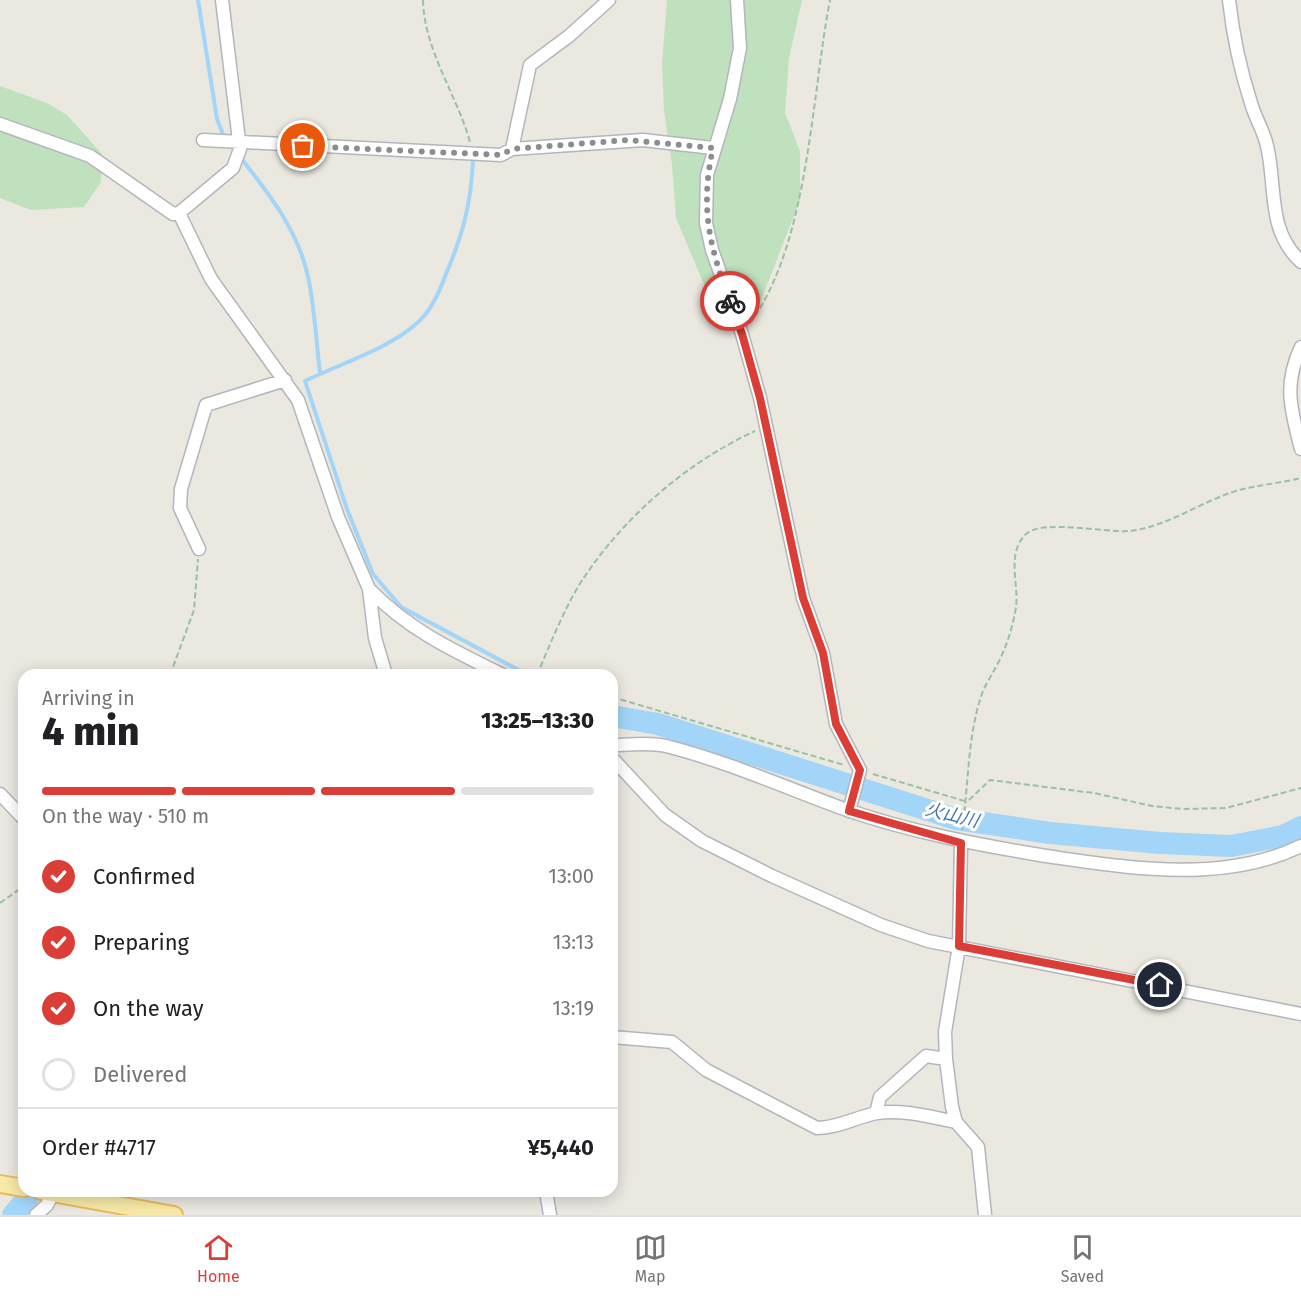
<!DOCTYPE html>
<html lang="en">
<head>
<meta charset="utf-8">
<style>
	:root { --surface:#fff; --page:#f6f6f6; --text:#202124; --muted:#757577; --line:#e0e0e0; --accent:#db3e36 }
	body { margin:0; font-family:"Fira Sans","Noto Sans JP",sans-serif; background:var(--page); color:var(--text); height:100vh; display:flex; flex-direction:column; font-size:22px; white-space:nowrap }
	* { box-sizing:border-box; margin:0 }
	p { font-size:20px; color:var(--muted) }
	.icon { flex:none; width:33px; height:33px; fill:none; stroke:currentColor; stroke-width:2; stroke-linecap:round; stroke-linejoin:round }
	.map { position:relative; flex:1; overflow:hidden }
	.drawer { position:absolute; left:18px; top:669px; width:600px; height:528px; display:flex; flex-direction:column; background:var(--surface); border-radius:18px; box-shadow:0 3px 15px #0003 }
	.drawer>* { flex:none }
	.pin { position:absolute; display:grid; place-items:center; width:51px; height:51px; color:#fff; margin:-26px; border:3px solid #fff; border-radius:50%; box-shadow:0 2px 6px #0007 }
	.courier { position:absolute; display:grid; place-items:center; width:60px; height:60px; margin:-30px; border:4px solid #db3e36; border-radius:50%; background:#fff; color:#222; box-shadow:0 2px 8px #0007 }
	.summary em { font-style:normal; font-weight:800 }
	.summary div { display:flex; flex-direction:column-reverse }
	.summary { display:flex; align-items:center; justify-content:space-between; height:102px; padding:0 24px }
	h1 { font-size:39px; font-weight:800; line-height:45px }
	.bar { display:grid; grid-template-columns:repeat(4,1fr); gap:9px 6px; align-content:center; height:72px; padding:0 24px }
	.bar i { height:8px; border-radius:4px; background:var(--line) }
	.bar .active { background:var(--accent) }
	.bar p { grid-column:span 4 }
	.line { display:flex; align-items:center; gap:15px; padding:0 24px; border-top:2px solid var(--line) }
	.line div { flex:1 }
	ol { padding:0 24px; list-style:none }
	li { display:flex; align-items:center; gap:18px; height:66px }
	li p { margin-inline-start:auto }
	li .icon { padding:6px; border-radius:50%; background:var(--accent); color:#fff; stroke-width:4 }
	li:last-child { color:var(--muted) }
	li i { width:33px; height:33px; border:3px solid var(--line); border-radius:50% }
	.tabs { display:flex; justify-content:space-around; align-items:center; height:84px; border-top:2px solid var(--line); background:var(--surface); font-size:16px; color:var(--muted) }
	.tabs a { display:grid; justify-items:center; gap:3px }
	.tabs .active { color:var(--accent) }
	.map>svg:first-child { display:block }
	.green { fill:#bfe1be }
	.lines { fill:none; stroke-linecap:round; stroke-linejoin:round }
	.stream { stroke:#a3d5f8; stroke-width:4 }
	.river { stroke:#a3d5f8; stroke-width:22 }
	.minor-casing { stroke:#b3b6ba; stroke-width:15 }
	.major-casing { stroke:#e6bc5e; stroke-width:20 }
	.path { stroke:#98c1a2; stroke-width:2; stroke-dasharray:6 3; stroke-linecap:butt }
	.minor { stroke:#fff; stroke-width:12 }
	.major { stroke:#f8e9a7; stroke-width:16 }
	.done { stroke:#8c8d8d; stroke-width:6; stroke-dasharray:0 10.8 }
	.route { stroke:#db3e36; stroke-width:8 }
	.labels { text-anchor:middle; stroke-width:6; stroke-linejoin:round; paint-order:stroke }
	.water-label { font-size:18px; font-style:italic; fill:#4277a7; stroke:#fff }
</style>
</head>
<body>
<div class="map">
<svg width="1301" height="1215" viewBox="0 0 1301 1215">
	<rect width="100%" height="100%" fill="#ebe8e0"/>
	<!-- green -->
	<path class="green" d="M667 0H802L789 58 785 113 800 151V200L758 308 745 327 733 330 719 320 676 218 672 164 664 111 662 64Z
		M0 86 47 103 67 115 102 154 101 182 84 207 31 210 0 198Z"/>
	<g class="lines">
		<!-- stream -->
		<path class="stream" d="M198 0 217 119 224 137
			M240 157C268 192 299 232 308 277 315 308 316 341 320 373
			M473 160C471 204 463 234 446 274 441 288 434 304 425 315 399 346 341 363 305 381L347 509 373 574 401 607 528 675
			M612 711 623 717"/>
		<!-- river -->
		<path class="river" d="M612 716 658 724 956 819 1050 833 1160 843 1231 846 1283 836 1301 827
			M13 1215 33 1191"/>
		<!-- minor casing -->
		<g class="minor-casing">
			<path id="minor" d="M737 0 740 48 730 99 707 175 706 223 712 250 742 334 760 398 803 598 823 653 836 724 860 770 849 811
				M1229 0C1233 36 1240 69 1251 103 1255 118 1264 131 1267 146 1277 187 1266 229 1301 262
				M0 124 90 156 173 214 179 213 233 168 240 149 222 0
				M203 140 501 155 512 149 643 140 713 148
				M512 149 530 65 569 36 609 0
				M179 213 211 279 298 400 338 517 369 589 375 638 386 675
				M1301 347C1283 385 1291 410 1301 449
				M199 549 180 508 181 489 206 405 285 380
				M369 589C409 630 452 650 503 675
				M612 745C630 745 649 742 666 746 726 761 789 789 847 810 911 832 979 845 1046 856 1130 868 1222 884 1301 846
				M612 758 665 815 702 841 772 876 881 925 928 941 1301 1014
				M0 794 24 819
				M961 843 959 946 945 1032 946 1059 952 1107 956 1122 978 1147 985 1215
				M612 1037 672 1042 706 1070 817 1128C838 1128 856 1117 877 1113 903 1109 930 1117 956 1122
				M876 1113 880 1097 926 1056 946 1059
				M546 1191 550 1215
				M36 1215 47 1205 53 1193"/>
		</g>
		<!-- major casing -->
		<g class="major-casing">
			<path id="major" d="M0 1184 24 1188
				M41 1191 174 1215"/>
		</g>
		<!-- path -->
		<path class="path" d="M423 0C424 50 457 95 470 142
			M750 323C809 243 811 98 830 0
			M539 671 549 675
			M170 675 194 610 198 559
			M537 675C550 645 565 606 583 579 625 516 686 463 755 431
			M612 697 844 765
			M873 774 968 802
			M969 800 990 780 1094 793 1152 806 1183 809 1226 808 1301 788
			M962 830C969 785 967 734 983 691 987 682 993 673 998 663 1007 646 1013 626 1016 607 1019 584 1006 553 1026 534 1042 519 1105 533 1129 531 1168 527 1201 501 1239 490 1259 485 1281 483 1301 478
			M0 903 24 886"/>
		<!-- minor -->
		<use href="#minor" class="minor"/>
		<!-- major -->
		<use href="#major" class="major"/>
	</g>
	<g class="lines">
		<!-- done -->
		<path class="done" d="M303 146 501 155 512 149 628 140 713 148C700 207 709 246 730 301"/>
		<!-- route -->
		<path class="route" d="M730 301 742 334 760 398 803 598 823 653 836 724 860 770 849 811 961 843 959 946 1160 985"/>
	</g>
	<g class="labels">
		<!-- water labels -->
		<g class="water-label">
			<text transform="translate(952 815) rotate(14)" y="6">火山川</text>
		</g>
	</g>
</svg>
<div class="pin" style="left:303px;top:146px;background:#ea580c"><svg class="icon" aria-label="bag" viewBox="0 0 24 24"><path d="M5 8h14l-1 12H6zM9 8a3 3 0 0 1 6 0"/></svg></div>
<div class="pin" style="left:1160px;top:985px;background:#1f2937"><svg class="icon" aria-label="home" viewBox="0 0 24 24"><path d="M3 11l9-7 9 7M6 9v11h12V9"/></svg></div>
<div class="courier" style="left:730px;top:301px"><svg class="icon" aria-label="bike" viewBox="0 0 24 24"><circle cx="6" cy="16" r="4"/><circle cx="18" cy="16" r="4"/><path d="M6 16l4-8h5l3 8M10 8l3 8H6M13 5h3"/></svg></div>
<section class="drawer">
<div class="summary"><div><h1>4 min</h1><p>Arriving in</p></div><em>13:25–13:30</em></div>
<div class="bar"><i class="active"></i><i class="active"></i><i class="active"></i><i></i><p>On the way · 510 m</p></div>
<ol>
<li><svg class="icon" aria-label="check" viewBox="0 0 24 24"><path d="M5 12l5 5 9-10"/></svg>Confirmed<p>13:00</p></li>
<li><svg class="icon" aria-label="check" viewBox="0 0 24 24"><path d="M5 12l5 5 9-10"/></svg>Preparing<p>13:13</p></li>
<li><svg class="icon" aria-label="check" viewBox="0 0 24 24"><path d="M5 12l5 5 9-10"/></svg>On the way<p>13:19</p></li>
<li><i></i>Delivered</li>
</ol>
<div class="line" style="height:78px"><div>Order #4717</div><b>¥5,440</b></div>
</section>
</div>
<nav class="tabs">
<a class="active"><svg class="icon" aria-label="home" viewBox="0 0 24 24"><path d="M3 11l9-7 9 7M6 9v11h12V9"/></svg>Home</a>
<a><svg class="icon" aria-label="map" viewBox="0 0 24 24"><path d="M3 6l6-2 6 2 6-2v14l-6 2-6-2-6 2zM9 4v14M15 6v14"/></svg>Map</a>
<a><svg class="icon" aria-label="saved" viewBox="0 0 24 24"><path d="M7 4h10v16l-5-4-5 4z"/></svg>Saved</a>
</nav>
</body>
</html>
